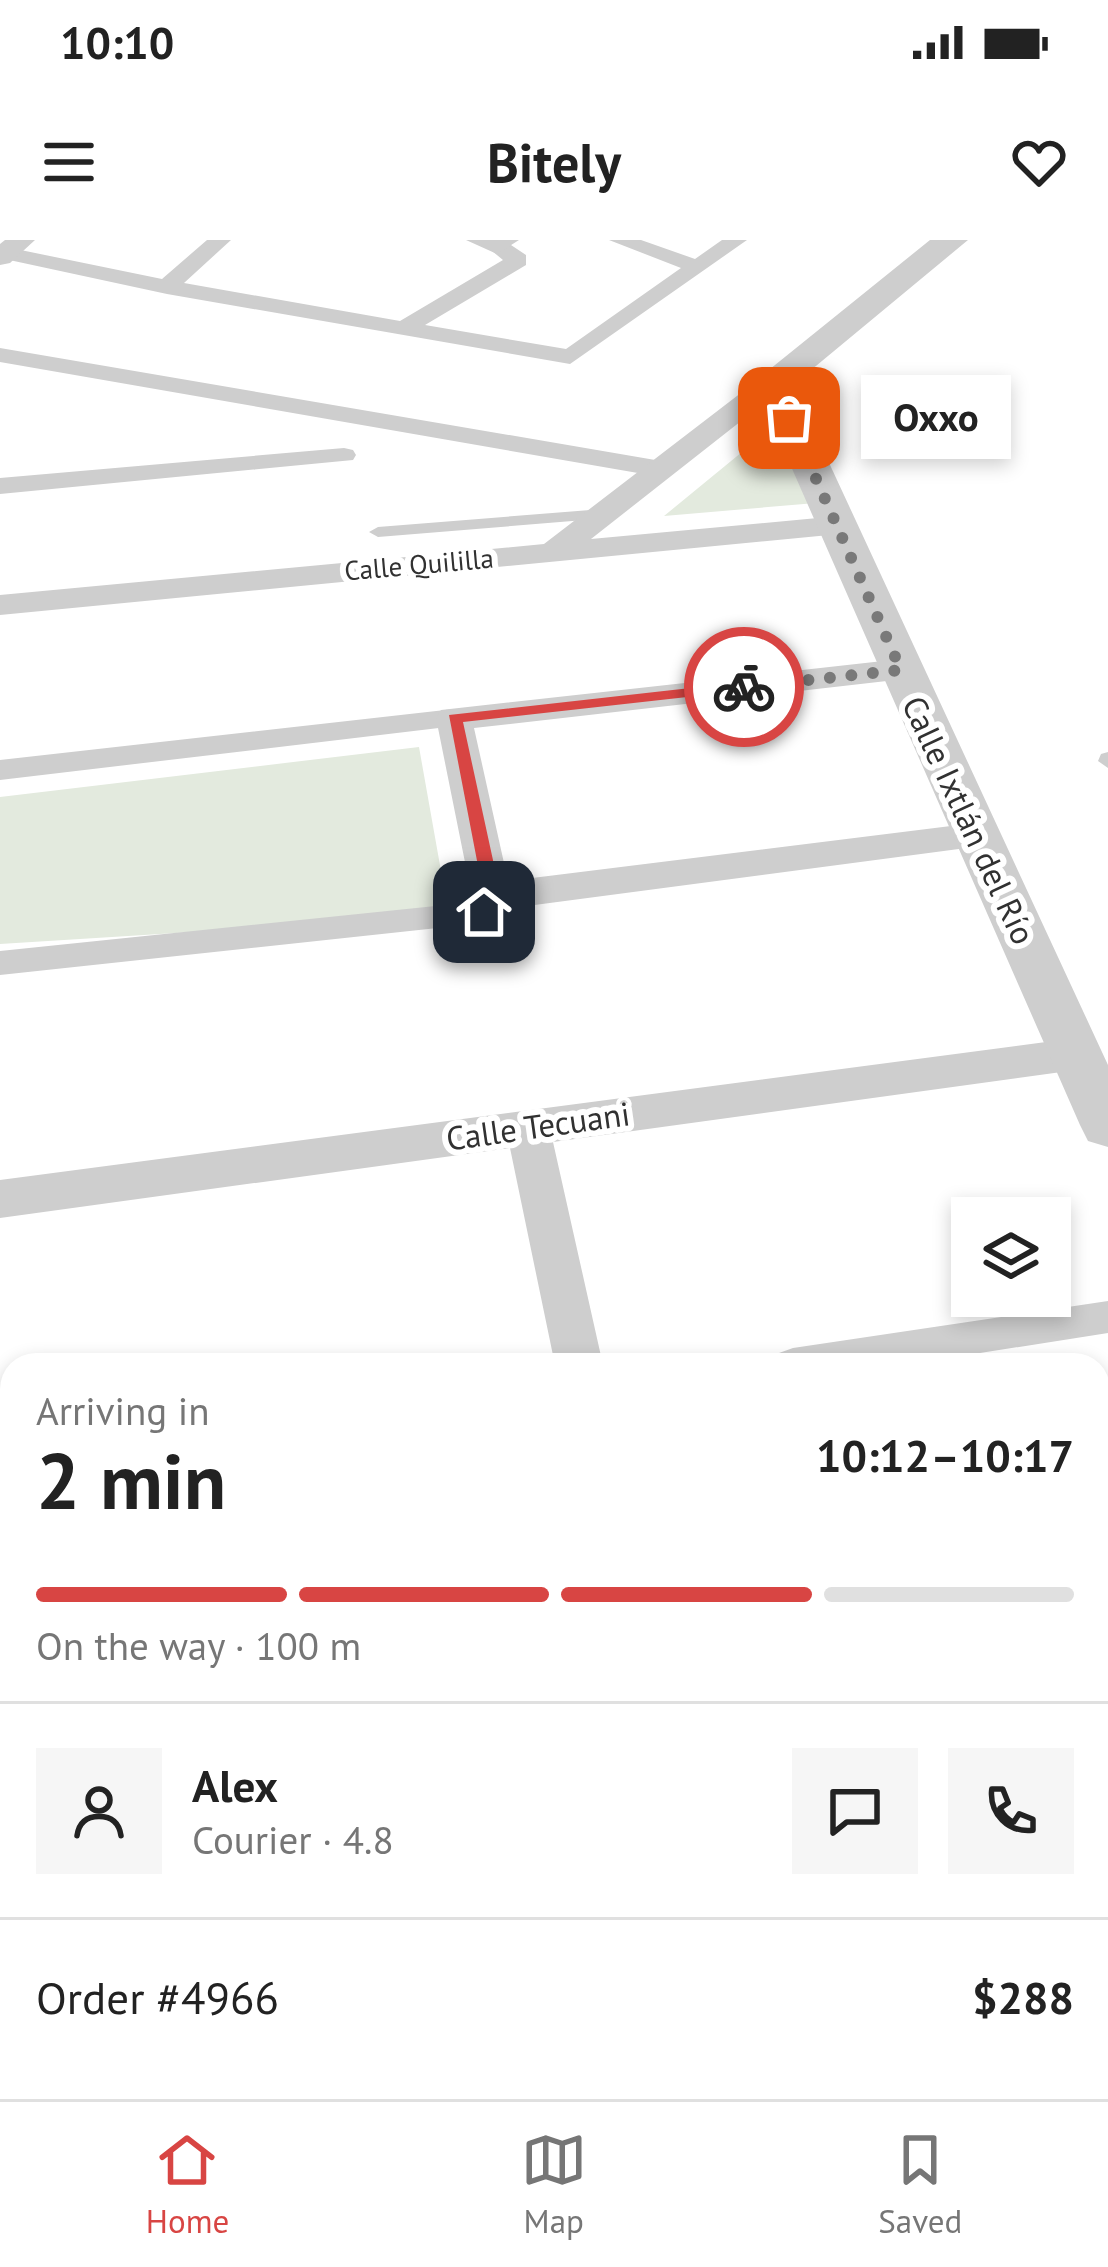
<!DOCTYPE html>
<html lang="en">
<head>
<meta charset="utf-8">
<style>
	:root { --surface:#fff; --page:#f6f6f6; --text:#222; --muted:#767676; --line:#e0e0e0; --accent:#d84543 }
	body { margin:0; font-family:"PT Sans",sans-serif; background:var(--page); color:var(--text); height:100vh; display:flex; flex-direction:column; font-size:45px; white-space:nowrap }
	* { box-sizing:border-box; margin:0 }
	p { font-size:39px; color:var(--muted) }
	.icon { flex:none; width:66px; height:66px; fill:none; stroke:currentColor; stroke-width:2; stroke-linecap:round; stroke-linejoin:round }
	.map { position:relative; flex:1; overflow:hidden }
	.side { position:absolute; left:0px; top:1113px; width:1110px; height:747px; display:flex; flex-direction:column; background:var(--surface); border-radius:36px 36px 0 0; box-shadow:0 6px 18px #0003 }
	.side>* { flex:none }
	.controls { position:absolute; left:951px; top:957px; display:grid; gap:24px }
	.controls a { display:grid; place-items:center; width:120px; height:120px; border-radius:0px; background:var(--surface); box-shadow:0 6px 18px #0003; font-size:60px }
	.pin { position:absolute; display:grid; place-items:center; width:102px; height:102px; color:#fff; margin:-51px; border-radius:24px; box-shadow:0 6px 18px #0006 }
	.courier { position:absolute; display:grid; place-items:center; width:120px; height:120px; margin:-60px; border:9px solid #d84543; border-radius:50%; background:#fff; color:#222; box-shadow:0 3px 15px #0007 }
	.bubble { position:absolute; height:84px; border-radius:0px; background:var(--surface); box-shadow:0 6px 18px #0003; font-size:39px; font-weight:700; line-height:84px; text-align:center }
	.headline em { font-style:normal; font-weight:700 }
	.headline div { display:flex; flex-direction:column-reverse }
	.headline { display:flex; align-items:center; justify-content:space-between; height:204px; padding:0 36px }
	h1 { font-size:78px; font-weight:700; line-height:90px }
	.bar { display:grid; grid-template-columns:repeat(4,1fr); gap:18px 12px; align-content:center; height:144px; padding:0 36px }
	.bar i { height:15px; border-radius:9px; background:var(--line) }
	.bar .current { background:var(--accent) }
	.bar p { grid-column:span 4 }
	.line { display:flex; align-items:center; gap:30px; padding:0 36px; border-top:3px solid var(--line) }
	.line div { flex:1 }
	.round { display:grid; place-items:center; flex:none; width:126px; height:126px; border-radius:0px; background:var(--page) }
	.status { display:flex; justify-content:space-between; align-items:center; height:84px; padding:0 60px; background:var(--surface); direction:ltr }
	.status svg { height:33px; fill:currentColor }
	header { display:flex; justify-content:space-between; align-items:center; height:156px; padding:0 36px; background:var(--surface); font-size:54px; font-weight:700 }
	.menu { display:flex; justify-content:space-around; align-items:center; height:168px; border-top:3px solid var(--line); background:var(--surface); font-size:33px; color:var(--muted) }
	.menu a { display:grid; justify-items:center; gap:6px }
	.menu .current { color:var(--accent) }
	.map>svg:first-child { display:block }
	.green { fill:#e3eade }
	.lines { fill:none; stroke-linecap:round; stroke-linejoin:round }
	.service { fill:#cecece; fill-rule:evenodd }
	.pedestrian { fill:#cecece; fill-rule:evenodd }
	.minor { fill:#cecece; fill-rule:evenodd }
	.tertiary { fill:#cecece; fill-rule:evenodd }
	.route { fill:#d84543 }
	.done { stroke:#797979; stroke-width:12; stroke-dasharray:0 21.6 }
	.labels { text-anchor:middle; stroke-width:12; stroke-linejoin:round; paint-order:stroke }
	.far-street-label { font-size:27px; fill:#313131; stroke:#fff }
	.street-label { font-size:33px; fill:#313131; stroke:#fff }
</style>
</head>
<body>
<div class="status"><b>10:10</b><svg viewBox="0 0 49 12"><path d="M0 12V9h3v3zM5 12V6h3v6zM10 12V3h3v9zM15 12V0h3v12zM26 1h20v11H26zM47 4h2v5h-2z"/></svg></div>
<header><svg class="icon" aria-label="menu" viewBox="0 0 24 24"><path d="M4 6h16M4 12h16M4 18h16"/></svg>Bitely<svg class="icon" aria-label="heart" viewBox="0 0 24 24"><path d="M12 20l-8-8c-3-5 5-10 8-4 3-6 11-1 8 4z"/></svg></header>
<div class="map">
<svg width="1108" height="1859" viewBox="0 0 1108 1859">
	<rect width="100%" height="100%" fill="#fff"/>
	<!-- green -->
	<path class="green" d="M780 181 816 263 664 276Z
		M419 507 449 676 0 704V557Z"/>
	<g class="lines">
		<!-- service -->
		<path class="service" d="M603 269 609 270V278L378 297 369 292 378 287Z
			M1108 512V528L1098 521 1101 514Z"/>
		<!-- pedestrian -->
		<path class="pedestrian" d="M207 0H231L184 43 400 81 503 20 486 6 489 1H505L526 15V25L425 85 566 109 681 28 609 0H641L695 19 722 0H747L570 124 167 54 0 18V8L6 7 162 39Z
			M0 108 661 221 674 229 661 237 0 122Z
			M344 208 353 210 356 215 353 220 0 254V238Z
			M454 469 464 471 468 478 464 485 0 540V520Z
			M484 661 495 664 500 672 495 680 484 683 0 735V711Z
			M1108 1061V1093L904 1125H773L779 1113 793 1108Z
			M12 1225V1263L0 1265V1227Z"/>
		<!-- minor -->
		<path class="minor" d="M5 0H35L10 23 0 25V4Z
			M466 0H519L497 14Z
			M773 133 788 142 783 148 591 299 839 276 855 286 850 293 0 375V355L544 304 763 136Z
			M901 419 913 422 919 430 913 438 474 488 508 641 975 583 989 587 994 596 989 605 505 669 498 682 484 686 470 682 464 672 472 657 436 478 441 470Z
			M1076 798 1091 802 1097 814 1091 826 1076 830 553 902 603 1125H555L510 908 0 978V940Z
			M70 1848H132L133 1859H69Z
			M438 1848H500L502 1859H438Z"/>
		<!-- tertiary -->
		<path class="tertiary" d="M930 0H968L793 145 1108 825V907L1088 901 1080 885 754 142Z"/>
	</g>
	<!-- route -->
	<path class="route" d="M744 442 752 447 750 450 463 482 501 657 490 676H477L475 672 484 657 449 475Z"/>
	<g class="lines">
		<!-- done -->
		<path class="done" d="M744 447 901 430 789 178"/>
	</g>
	<g class="labels">
		<!-- far-street labels -->
		<g class="far-street-label">
			<text transform="translate(419 325) rotate(-5)" y="9">Calle Quililla</text>
		</g>
		<!-- street labels -->
		<g class="street-label">
			<text transform="translate(969 580) rotate(65)" y="12">Calle Ixtlán del Río</text>
			<text transform="translate(538 886) rotate(-8)" y="12">Calle Tecuani</text>
		</g>
	</g>
</svg>
<div class="controls">
<a><svg class="icon" aria-label="layers" viewBox="0 0 24 24"><path d="M12 4l9 5-9 5-9-5zM3 14l9 5 9-5"/></svg></a>
</div>
<div class="pin" style="left:789px;top:178px;background:#ea580c"><svg class="icon" aria-label="bag" viewBox="0 0 24 24"><path d="M5 8h14l-1 12H6zM9 8a3 3 0 0 1 6 0"/></svg></div>
<div class="pin" style="left:484px;top:672px;background:#1f2937"><svg class="icon" aria-label="home" viewBox="0 0 24 24"><path d="M3 11l9-7 9 7M6 9v11h12V9"/></svg></div>
<div class="courier" style="left:744px;top:447px"><svg class="icon" aria-label="bike" viewBox="0 0 24 24"><circle cx="6" cy="16" r="4"/><circle cx="18" cy="16" r="4"/><path d="M6 16l4-8h5l3 8M10 8l3 8H6M13 5h3"/></svg></div>
<div class="bubble" style="left:861px;top:135px;width:150px">Oxxo</div>
<section class="side">
<div class="headline"><div><h1>2 min</h1><p>Arriving in</p></div><em>10:12–10:17</em></div>
<div class="bar"><i class="current"></i><i class="current"></i><i class="current"></i><i></i><p>On the way · 100 m</p></div>
<div class="line" style="height:216px"><a class="round"><svg class="icon" aria-label="person" viewBox="0 0 24 24"><circle cx="12" cy="8" r="4"/><path d="M4 21q1-7 8-7t8 7"/></svg></a><div><b>Alex</b><p>Courier · 4.8</p></div><a class="round"><svg class="icon" aria-label="chat" viewBox="0 0 24 24"><path d="M4 5h16v11H9l-5 4z"/></svg></a><a class="round"><svg class="icon" aria-label="phone" viewBox="0 0 24 24"><path d="M5 4h4l2 5-3 2q2 4 5 5l2-3 5 2v4C11 20 4 13 5 4z"/></svg></a></div>
<div class="line" style="height:156px"><div>Order #4966</div><b>$288</b></div>
</section>
</div>
<nav class="menu">
<a class="current"><svg class="icon" aria-label="home" viewBox="0 0 24 24"><path d="M3 11l9-7 9 7M6 9v11h12V9"/></svg>Home</a>
<a><svg class="icon" aria-label="map" viewBox="0 0 24 24"><path d="M3 6l6-2 6 2 6-2v14l-6 2-6-2-6 2zM9 4v14M15 6v14"/></svg>Map</a>
<a><svg class="icon" aria-label="saved" viewBox="0 0 24 24"><path d="M7 4h10v16l-5-4-5 4z"/></svg>Saved</a>
</nav>
</body>
</html>
